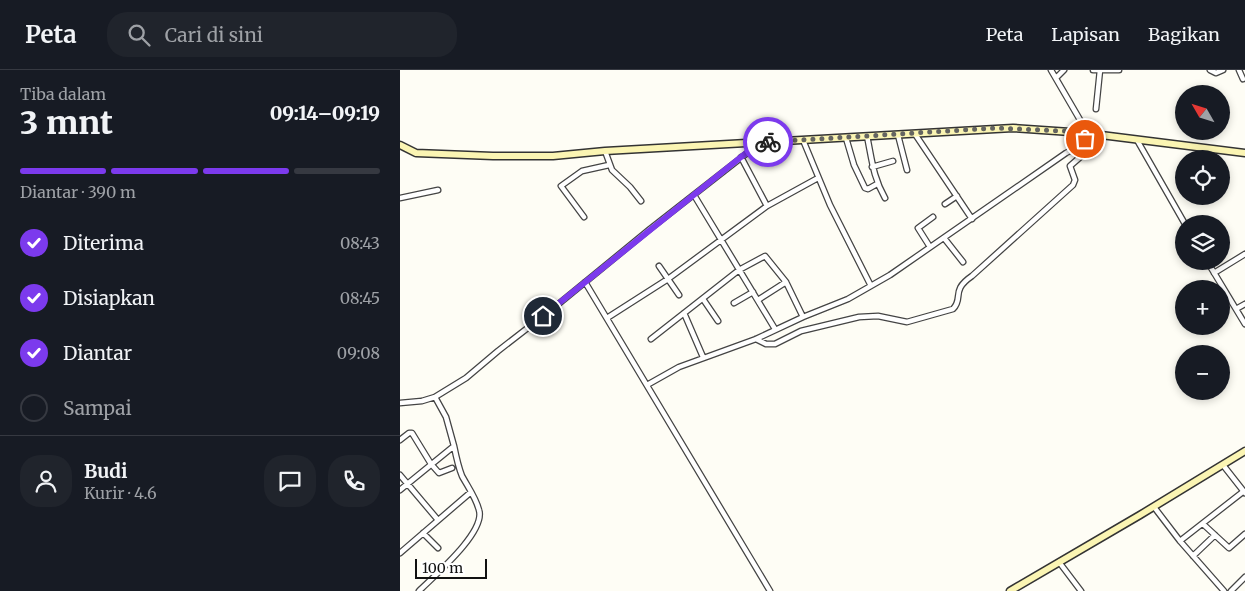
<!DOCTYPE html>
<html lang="id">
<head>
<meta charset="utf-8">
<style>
	:root { --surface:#171b24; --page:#20242c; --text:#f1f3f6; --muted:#9ea1a6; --line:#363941; --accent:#7c3aed }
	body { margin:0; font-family:Merriweather,serif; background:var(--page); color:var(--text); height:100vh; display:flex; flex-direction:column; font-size:19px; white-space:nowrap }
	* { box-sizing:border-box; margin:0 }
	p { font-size:16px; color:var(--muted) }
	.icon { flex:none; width:28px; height:28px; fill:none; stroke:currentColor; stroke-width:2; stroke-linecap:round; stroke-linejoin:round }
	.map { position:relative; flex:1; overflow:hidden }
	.sheet { display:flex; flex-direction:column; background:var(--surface); width:400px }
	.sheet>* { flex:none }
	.needle { width:32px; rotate:309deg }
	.controls { position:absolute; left:775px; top:15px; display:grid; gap:10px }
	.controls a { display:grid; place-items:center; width:55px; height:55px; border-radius:50%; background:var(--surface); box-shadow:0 2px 8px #0003; font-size:25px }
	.scale { position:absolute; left:15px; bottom:12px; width:72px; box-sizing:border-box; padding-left:5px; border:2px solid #111; border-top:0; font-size:14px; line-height:18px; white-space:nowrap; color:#111; -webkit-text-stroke:4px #fff; paint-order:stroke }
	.pin { position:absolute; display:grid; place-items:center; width:42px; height:42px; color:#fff; margin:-21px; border:2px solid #fff; border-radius:50%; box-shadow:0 1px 5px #0007 }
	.courier { position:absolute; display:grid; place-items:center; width:50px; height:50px; margin:-25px; border:4px solid #7c3aed; border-radius:50%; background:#fff; color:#222; box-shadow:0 1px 6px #0007 }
	.overview em { font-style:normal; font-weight:800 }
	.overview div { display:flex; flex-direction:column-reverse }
	.overview { display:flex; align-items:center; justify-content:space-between; height:85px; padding:0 20px }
	h1 { font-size:32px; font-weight:800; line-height:38px }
	.bar { display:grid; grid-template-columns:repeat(4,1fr); gap:8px 5px; align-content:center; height:60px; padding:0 20px }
	.bar i { height:6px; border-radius:4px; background:var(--line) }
	.bar .on { background:var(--accent) }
	.bar p { grid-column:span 4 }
	.line { display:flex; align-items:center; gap:12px; padding:0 20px; border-top:1px solid var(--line) }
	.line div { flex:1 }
	.round { display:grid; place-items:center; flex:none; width:52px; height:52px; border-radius:20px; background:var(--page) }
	ol { padding:0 20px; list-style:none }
	li { display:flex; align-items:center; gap:15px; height:55px }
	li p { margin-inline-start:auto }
	li .icon { padding:5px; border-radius:50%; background:var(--accent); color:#fff; stroke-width:4 }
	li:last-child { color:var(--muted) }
	li i { width:28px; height:28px; border:2px solid var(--line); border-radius:50% }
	header { display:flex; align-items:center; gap:30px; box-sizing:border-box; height:70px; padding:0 25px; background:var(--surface); border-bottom:1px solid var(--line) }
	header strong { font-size:24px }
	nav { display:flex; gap:28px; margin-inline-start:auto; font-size:18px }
	.search { width:350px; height:45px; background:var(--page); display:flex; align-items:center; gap:12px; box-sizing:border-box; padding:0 18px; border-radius:20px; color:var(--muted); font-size:19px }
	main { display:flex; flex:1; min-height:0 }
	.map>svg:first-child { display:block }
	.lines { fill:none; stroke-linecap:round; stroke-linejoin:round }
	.street-casing { stroke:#444; stroke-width:7 }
	.secondary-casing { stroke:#333; stroke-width:9 }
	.street { stroke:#fff; stroke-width:4.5 }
	.secondary { stroke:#fbf5b3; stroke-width:6 }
	.done { stroke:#646461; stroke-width:5; stroke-dasharray:0 9 }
	.route { stroke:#7c3aed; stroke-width:6 }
</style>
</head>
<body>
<header>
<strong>Peta</strong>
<div class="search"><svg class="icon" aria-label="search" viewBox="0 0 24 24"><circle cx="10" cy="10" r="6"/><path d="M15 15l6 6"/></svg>Cari di sini</div>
<nav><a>Peta</a><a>Lapisan</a><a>Bagikan</a></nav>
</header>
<main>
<section class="sheet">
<div class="overview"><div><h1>3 mnt</h1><p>Tiba dalam</p></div><em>09:14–09:19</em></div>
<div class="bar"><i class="on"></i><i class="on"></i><i class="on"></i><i></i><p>Diantar · 390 m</p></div>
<ol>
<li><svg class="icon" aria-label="check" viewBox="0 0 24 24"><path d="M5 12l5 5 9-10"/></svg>Diterima<p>08:43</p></li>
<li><svg class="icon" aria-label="check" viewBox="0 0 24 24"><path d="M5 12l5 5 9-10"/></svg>Disiapkan<p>08:45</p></li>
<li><svg class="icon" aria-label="check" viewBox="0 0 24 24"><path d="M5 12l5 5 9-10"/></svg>Diantar<p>09:08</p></li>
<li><i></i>Sampai</li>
</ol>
<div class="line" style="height:90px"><a class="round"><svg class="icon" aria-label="person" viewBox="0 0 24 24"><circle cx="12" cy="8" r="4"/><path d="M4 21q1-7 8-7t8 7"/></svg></a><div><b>Budi</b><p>Kurir · 4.6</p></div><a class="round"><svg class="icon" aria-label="chat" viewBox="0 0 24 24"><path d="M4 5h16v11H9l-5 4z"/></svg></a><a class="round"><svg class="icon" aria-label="phone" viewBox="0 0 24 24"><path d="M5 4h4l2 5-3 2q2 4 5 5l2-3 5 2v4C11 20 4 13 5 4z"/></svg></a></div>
</section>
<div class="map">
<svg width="845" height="521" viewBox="0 0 845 521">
	<rect width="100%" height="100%" fill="#fefdf5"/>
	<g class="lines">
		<!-- street casing -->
		<g class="street-casing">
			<path id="street" d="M693 0H719
				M810 0 816 3 823 0
				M839 0 843 9
				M656 8 664 0
				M696 39 700 0
				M515 64 572 149
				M498 65 507 100
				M467 66C472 90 473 107 485 128
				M446 68 454 95 465 118 468 119 477 114
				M403 70 430 135 471 216
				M737 70 785 154
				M205 81 212 100 230 117 241 131
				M341 87 367 136
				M472 97 493 91
				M294 125 375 259
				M0 128 38 120
				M545 134 557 126
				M184 147 161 116 182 101 209 95
				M544 168 563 192
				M530 177 518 158 533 147
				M807 191 845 254
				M259 196 279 225
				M814 203 845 184
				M185 212 370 521
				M303 229 318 251
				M358 230 386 212
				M334 233 353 222
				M836 239 845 234
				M284 243 303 287
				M207 248 268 209 367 136 418 108
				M251 269 339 200 365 186 386 212 403 247
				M356 269 366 274H375L401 261 459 247 478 246 507 252 553 239C564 228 550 221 572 206L673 115 675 110 670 96 686 82V76L683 74
				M247 315 279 297 356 269 403 247 448 229 490 205 666 83 683 74 685 63 683 55 651 0
				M0 333 22 331 35 327 66 308 98 281 156 236 250 159 360 73
				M0 370 9 363H12L31 394 39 403 52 398
				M823 395 845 423
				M0 405 38 450
				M0 420 54 376 46 347 35 327
				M754 437 780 471 824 521
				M803 454 829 478 845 464
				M23 463 38 478
				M780 471 844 421
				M0 483 71 422
				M793 486 815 465
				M659 492 681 521
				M19 521C34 506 86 462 79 440 76 428 68 417 62 406 58 396 56 386 54 376
				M831 521 845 507"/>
		</g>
		<!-- secondary casing -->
		<g class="secondary-casing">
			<path id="secondary" d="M0 75 16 83 93 86H153L205 81 613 58 685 63 845 83
				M610 521 740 445 845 381"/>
		</g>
		<!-- street -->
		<use href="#street" class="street"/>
		<!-- secondary -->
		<use href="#secondary" class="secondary"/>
	</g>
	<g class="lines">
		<!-- done -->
		<path class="done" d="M368 72 596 58 685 62V69"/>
		<!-- route -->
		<path class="route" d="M143 246 341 87 360 73 368 72"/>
	</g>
</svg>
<div class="controls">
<a><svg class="needle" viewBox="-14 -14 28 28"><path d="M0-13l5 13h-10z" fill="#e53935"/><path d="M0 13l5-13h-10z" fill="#9ea1a6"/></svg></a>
<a><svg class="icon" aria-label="locate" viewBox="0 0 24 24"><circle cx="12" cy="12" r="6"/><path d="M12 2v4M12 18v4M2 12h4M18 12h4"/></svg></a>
<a><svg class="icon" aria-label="layers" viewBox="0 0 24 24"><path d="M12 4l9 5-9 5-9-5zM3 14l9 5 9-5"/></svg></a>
<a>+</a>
<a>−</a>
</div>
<div class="scale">100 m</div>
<div class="pin" style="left:685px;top:69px;background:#ea580c"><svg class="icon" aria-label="bag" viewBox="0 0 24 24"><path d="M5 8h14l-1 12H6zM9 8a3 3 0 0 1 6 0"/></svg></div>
<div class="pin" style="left:143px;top:246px;background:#1f2937"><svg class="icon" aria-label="home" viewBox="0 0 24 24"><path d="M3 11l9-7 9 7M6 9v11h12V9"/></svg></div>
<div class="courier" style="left:368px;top:72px"><svg class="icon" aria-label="bike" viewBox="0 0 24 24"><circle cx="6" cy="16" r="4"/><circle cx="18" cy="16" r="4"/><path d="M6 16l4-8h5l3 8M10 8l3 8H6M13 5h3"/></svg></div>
</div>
</main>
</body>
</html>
